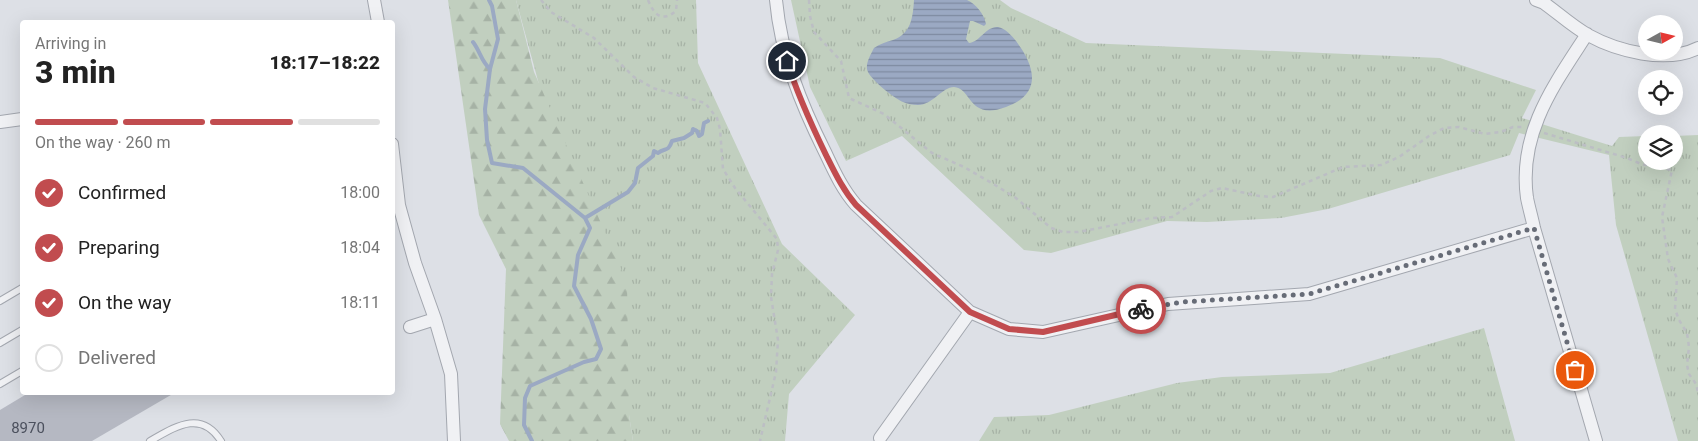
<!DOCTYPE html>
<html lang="en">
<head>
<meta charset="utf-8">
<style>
	:root { --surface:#fff; --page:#f6f6f6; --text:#222; --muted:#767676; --line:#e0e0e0; --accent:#c14c4f }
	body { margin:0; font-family:Roboto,sans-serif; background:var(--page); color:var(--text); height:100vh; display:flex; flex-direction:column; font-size:19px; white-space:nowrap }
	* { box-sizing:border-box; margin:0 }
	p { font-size:16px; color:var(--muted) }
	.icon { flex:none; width:28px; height:28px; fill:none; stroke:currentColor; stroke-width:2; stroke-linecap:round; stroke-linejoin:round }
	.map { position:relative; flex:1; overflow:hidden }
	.drawer { position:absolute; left:20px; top:20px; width:375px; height:375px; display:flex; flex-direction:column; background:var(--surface); border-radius:5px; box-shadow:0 5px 20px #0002 }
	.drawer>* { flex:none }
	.needle { width:32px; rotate:82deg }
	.controls { position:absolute; left:1638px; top:15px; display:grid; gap:10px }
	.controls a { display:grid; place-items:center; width:45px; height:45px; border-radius:50%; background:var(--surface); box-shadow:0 5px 20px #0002; font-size:25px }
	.pin { position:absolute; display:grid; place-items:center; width:42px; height:42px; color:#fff; margin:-21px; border:2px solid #fff; border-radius:50%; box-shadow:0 1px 5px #0007 }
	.courier { position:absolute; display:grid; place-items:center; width:50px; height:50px; margin:-25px; border:4px solid #c14c4f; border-radius:50%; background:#fff; color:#222; box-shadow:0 1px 6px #0007 }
	.head em { font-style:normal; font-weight:800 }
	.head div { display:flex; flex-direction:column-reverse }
	.head { display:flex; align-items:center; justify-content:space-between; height:85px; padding:0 15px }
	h1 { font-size:32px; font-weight:800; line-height:38px }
	.bar { display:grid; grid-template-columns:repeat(4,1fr); gap:8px 5px; align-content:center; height:60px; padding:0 15px }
	.bar i { height:6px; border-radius:4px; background:var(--line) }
	.bar .selected { background:var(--accent) }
	.bar p { grid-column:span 4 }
	ol { padding:0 15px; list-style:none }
	li { display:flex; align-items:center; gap:15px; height:55px }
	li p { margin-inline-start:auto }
	li .icon { padding:5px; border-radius:50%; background:var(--accent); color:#fff; stroke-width:4 }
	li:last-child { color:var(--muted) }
	li i { width:28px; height:28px; border:2px solid var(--line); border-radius:50% }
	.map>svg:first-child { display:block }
	.grass { fill:url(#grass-tufts) }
	.forest { fill:url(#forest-firs) }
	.water { fill:url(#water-rules) }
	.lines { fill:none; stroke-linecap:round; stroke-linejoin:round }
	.stream { stroke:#9ba9c3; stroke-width:4 }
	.building { fill:#b5b8c2 }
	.lane-casing { stroke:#a3a7af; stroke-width:8 }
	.street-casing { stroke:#a3a7af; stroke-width:14 }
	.path { stroke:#bcbec4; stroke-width:2.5; stroke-dasharray:4 4; stroke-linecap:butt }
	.lane { stroke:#f0f1f4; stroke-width:6 }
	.street { stroke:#f0f1f4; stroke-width:12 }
	.done { stroke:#676c77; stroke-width:5; stroke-dasharray:0 9 }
	.route { stroke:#c14c4f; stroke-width:6 }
	.labels { text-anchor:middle; stroke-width:4; stroke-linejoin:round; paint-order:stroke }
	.number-label { font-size:15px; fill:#4b505d }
</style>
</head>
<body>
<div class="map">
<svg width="1698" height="441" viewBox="0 0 1698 441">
	<defs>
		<pattern id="grass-tufts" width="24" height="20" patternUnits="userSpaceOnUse" patternTransform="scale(1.25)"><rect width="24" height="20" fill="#c1cfbf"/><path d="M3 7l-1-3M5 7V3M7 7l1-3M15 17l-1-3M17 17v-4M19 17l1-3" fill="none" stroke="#a6b2a5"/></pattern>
		<pattern id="forest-firs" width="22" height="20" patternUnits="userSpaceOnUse" patternTransform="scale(1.25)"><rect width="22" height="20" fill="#c1cfbf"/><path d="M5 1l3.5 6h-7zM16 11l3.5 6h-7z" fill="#a6b2a5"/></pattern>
		<pattern id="water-rules" width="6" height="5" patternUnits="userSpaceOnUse" patternTransform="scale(1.25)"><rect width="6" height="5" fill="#9ba9c3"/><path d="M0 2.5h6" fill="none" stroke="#7e8aa0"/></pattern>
	</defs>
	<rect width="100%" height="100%" fill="#dde0e6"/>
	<!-- grass -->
	<path class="grass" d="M516 0H696L698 63 782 244 855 315 789 394 785 441H633L629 415Z
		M791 0H1000L1011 8 1086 43 1440 58 1536 90 1522 118 1612 146 1619 137 1646 136V161H1674V136L1698 135V441H1678L1616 225 1609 155 1519 133 1510 155 1328 209 1281 218 1207 222 1167 221 1051 253 1024 250 902 136 846 161 810 87Z
		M1484 328 1515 441H979L994 417 1049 415 1177 383 1222 377 1330 373Z"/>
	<!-- forest -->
	<path class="forest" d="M448 0H516L534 72 627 282 629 415 633 441H509L500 424 506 269 479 215Z"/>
	<!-- water -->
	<path class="water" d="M914 0C925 0 958 0 967 0 976 4 984 14 986 24L984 26 973 21H970L966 39 969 43C980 42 986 26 998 27 1005 28 1012 36 1016 41 1035 66 1043 94 1006 107 968 121 972 88 954 87 942 87 933 105 918 105 913 105 907 104 903 102 895 99 868 78 867 69 866 62 871 54 874 48 880 44 886 42 893 40 911 34 913 17 914 0Z"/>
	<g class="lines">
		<!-- stream -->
		<path class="stream" d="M489 0 492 6 498 39 490 69 485 109 487 140 492 163 523 168 585 218 590 228 578 255 574 286 591 319 601 349 596 359 584 362 530 386 525 398 524 425 532 441
			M473 42C480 51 481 61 490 69
			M585 218 628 192 635 183 638 168 653 156 654 151 658 153C665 147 668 153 672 141L684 138 692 133 693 129 697 131 699 136 702 134 704 123 708 121"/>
	</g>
	<!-- building -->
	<path class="building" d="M30 392H176L92 441H0V410Z"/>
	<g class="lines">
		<!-- lane casing -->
		<g class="lane-casing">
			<path id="lane" d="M0 301 22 288
				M0 343 22 330
				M0 384 22 371
				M150 441C175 427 201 409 221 441"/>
		</g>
		<!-- street casing -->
		<g class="street-casing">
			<path id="street" d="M374 0 378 22
				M776 0C781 55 801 104 825 152 834 171 842 189 856 205L970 312 1009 329 1043 332 1168 304 1309 294 1534 228
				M1536 0 1544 3C1558 13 1572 26 1588 35 1617 51 1666 64 1698 48
				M1587 34C1554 85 1518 133 1527 198 1529 208 1532 218 1534 228L1596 441
				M0 122 22 119
				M392 144 399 205 415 263 435 319 451 374 454 441
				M410 327 435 319
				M880 438 970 312"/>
		</g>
		<!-- path -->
		<path class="path" d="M541 0 551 12 594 38 634 77 653 88 705 103 717 118 720 129 723 169 735 188 777 239 778 250 772 274 771 297 778 340 776 372 760 441
			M648 0C654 14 661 23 676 11L677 0
			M809 0 810 16 814 32 841 61 849 98 884 114 932 153 964 167 995 185 1016 198 1051 228 1063 232H1078L1151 218 1172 217 1211 191 1222 188 1259 196 1273 197 1343 167 1381 165 1399 157 1429 136 1444 128 1459 127 1485 134 1501 132 1513 127H1522
			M1544 133 1627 158 1641 164 1672 170 1662 217 1668 259 1677 278 1675 309 1679 320 1687 333 1689 347 1687 365 1689 374 1696 384 1698 392"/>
		<!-- lane -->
		<use href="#lane" class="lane"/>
		<!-- street -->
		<use href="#street" class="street"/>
	</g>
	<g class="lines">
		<!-- done -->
		<path class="done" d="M1141 309 1182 302 1309 294 1534 228 1575 370"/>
		<!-- route -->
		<path class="route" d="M787 61C797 94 811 124 826 155 835 173 843 190 856 205L970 312 1009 329 1043 332 1141 309"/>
	</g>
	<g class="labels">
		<!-- number labels -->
		<g class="number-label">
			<text x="28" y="433">8970</text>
		</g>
	</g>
</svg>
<div class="controls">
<a><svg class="needle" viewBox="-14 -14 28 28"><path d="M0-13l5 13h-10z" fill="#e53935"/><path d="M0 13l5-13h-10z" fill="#767676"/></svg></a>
<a><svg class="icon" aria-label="locate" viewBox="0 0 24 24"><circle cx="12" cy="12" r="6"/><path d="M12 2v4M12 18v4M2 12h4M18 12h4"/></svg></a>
<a><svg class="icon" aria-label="layers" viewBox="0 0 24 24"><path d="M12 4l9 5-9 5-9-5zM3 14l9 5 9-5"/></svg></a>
</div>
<div class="pin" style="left:1575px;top:370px;background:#ea580c"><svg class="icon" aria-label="bag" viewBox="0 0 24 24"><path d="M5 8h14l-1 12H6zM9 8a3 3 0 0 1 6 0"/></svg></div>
<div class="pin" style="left:787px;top:61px;background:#1f2937"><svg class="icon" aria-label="home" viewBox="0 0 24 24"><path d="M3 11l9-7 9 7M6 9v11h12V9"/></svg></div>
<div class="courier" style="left:1141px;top:309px"><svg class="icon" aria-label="bike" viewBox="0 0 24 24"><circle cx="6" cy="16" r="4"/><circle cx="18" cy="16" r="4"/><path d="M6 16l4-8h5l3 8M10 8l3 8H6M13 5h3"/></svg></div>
<section class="drawer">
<div class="head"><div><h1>3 min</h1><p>Arriving in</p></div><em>18:17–18:22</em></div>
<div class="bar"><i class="selected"></i><i class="selected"></i><i class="selected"></i><i></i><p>On the way · 260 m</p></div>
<ol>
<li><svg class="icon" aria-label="check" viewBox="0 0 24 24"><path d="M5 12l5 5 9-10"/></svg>Confirmed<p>18:00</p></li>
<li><svg class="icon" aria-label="check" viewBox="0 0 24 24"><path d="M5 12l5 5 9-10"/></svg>Preparing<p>18:04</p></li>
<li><svg class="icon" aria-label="check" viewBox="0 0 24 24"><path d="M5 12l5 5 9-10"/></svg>On the way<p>18:11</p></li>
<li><i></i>Delivered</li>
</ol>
</section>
</div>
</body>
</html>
